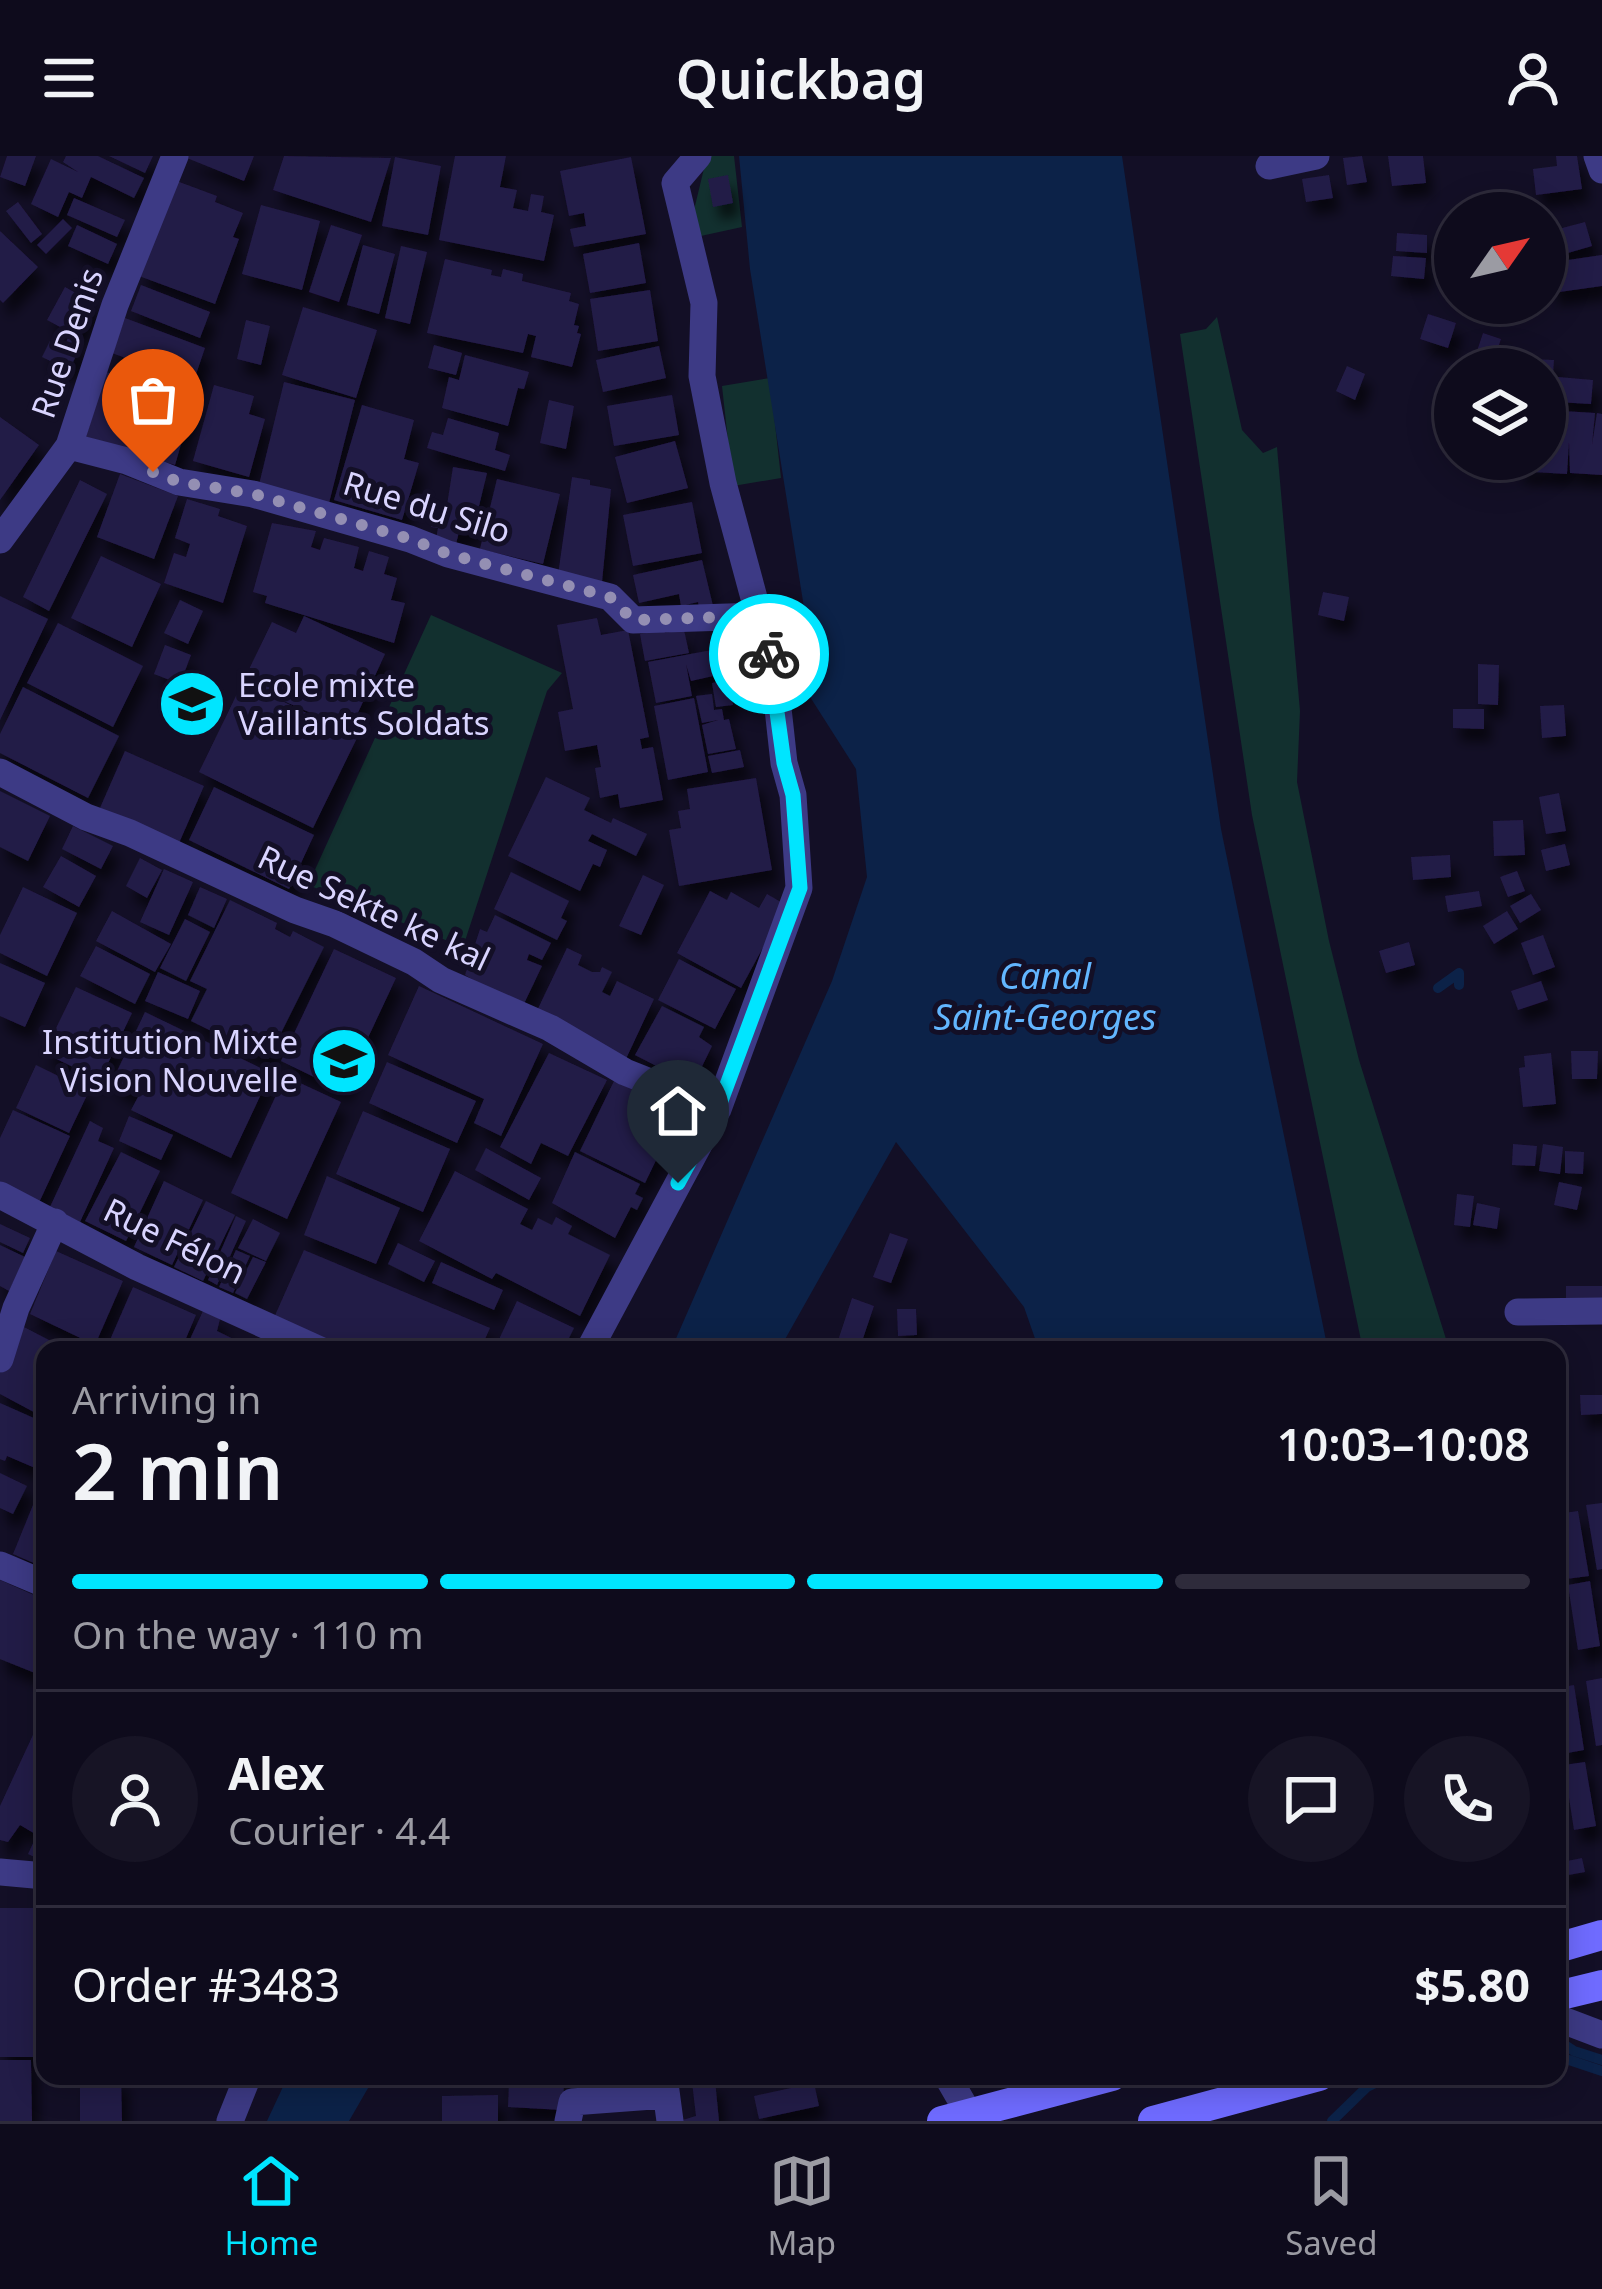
<!DOCTYPE html>
<html lang="en">
<head>
<meta charset="utf-8">
<style>
	:root { --surface:#0e0b1c; --page:#171425; --text:#f1f3f6; --muted:#9b9ba3; --line:#2e2b3b; --accent:#00e5ff }
	body { margin:0; font-family:"Noto Sans",sans-serif; background:var(--page); color:var(--text); height:100vh; display:flex; flex-direction:column; font-size:45px; white-space:nowrap }
	* { box-sizing:border-box; margin:0 }
	p { font-size:39px; color:var(--muted) }
	.icon { flex:none; width:66px; height:66px; fill:none; stroke:currentColor; stroke-width:2; stroke-linecap:round; stroke-linejoin:round }
	.map { position:relative; flex:1; overflow:hidden }
	.drawer { position:absolute; left:36px; top:1185px; width:1530px; height:744px; display:flex; flex-direction:column; background:var(--surface); border-radius:24px; box-shadow:0 6px 30px #0003,0 0 0 3px var(--line) }
	.drawer>* { flex:none }
	.needle { width:78px; rotate:56deg }
	.fabs { position:absolute; left:1434px; top:36px; display:grid; gap:24px }
	.fabs a { display:grid; place-items:center; width:132px; height:132px; border-radius:50%; background:var(--surface); box-shadow:0 6px 30px #0003,0 0 0 3px var(--line); font-size:60px }
	.pin { position:absolute; display:grid; place-items:center; width:102px; height:102px; color:#fff; margin:-123px -51px; border-radius:50% 50% 50% 0; rotate:-45deg; box-shadow:0 0 12px #0007 }
	.pin .icon { rotate:45deg }
	.courier { position:absolute; display:grid; place-items:center; width:120px; height:120px; margin:-60px; border:9px solid #00e5ff; border-radius:50%; background:#fff; color:#222; box-shadow:0 3px 15px #0007 }
	.overview em { font-style:normal; font-weight:600 }
	.overview div { display:flex; flex-direction:column-reverse }
	.overview { display:flex; align-items:center; justify-content:space-between; height:204px; padding:0 36px }
	h1 { font-size:78px; font-weight:600; line-height:90px }
	.bar { display:grid; grid-template-columns:repeat(4,1fr); gap:18px 12px; align-content:center; height:144px; padding:0 36px }
	.bar i { height:15px; border-radius:9px; background:var(--line) }
	.bar .active { background:var(--accent) }
	.bar p { grid-column:span 4 }
	.line { display:flex; align-items:center; gap:30px; padding:0 36px; border-top:3px solid var(--line) }
	.line div { flex:1 }
	.round { display:grid; place-items:center; flex:none; width:126px; height:126px; border-radius:63px; background:var(--page) }
	header { display:flex; justify-content:space-between; align-items:center; height:156px; padding:0 36px; background:var(--surface); font-size:54px; font-weight:600 }
	.tab-bar { display:flex; justify-content:space-around; align-items:center; height:168px; border-top:3px solid var(--line); background:var(--surface); font-size:33px; color:var(--muted) }
	.tab-bar a { display:grid; justify-items:center; gap:6px }
	.tab-bar .active { color:var(--accent) }
	.map>svg:first-child { display:block }
	.green { fill:#12302f }
	.water { fill:#0c2248 }
	.lines { fill:none; stroke-linecap:round; stroke-linejoin:round }
	.stream { stroke:#0c2248; stroke-width:10 }
	.building { fill:#241b47; filter:url(#shadow) }
	.street { stroke:#3d3a85; stroke-width:27 }
	.secondary { stroke:#6f6bff; stroke-width:30 }
	.done { stroke:#948fb3; stroke-width:12; stroke-dasharray:0 21.6 }
	.route { stroke:#00e5ff; stroke-width:15 }
	.labels { text-anchor:middle; stroke-width:10; stroke-linejoin:round; paint-order:stroke }
	.street-label { font-size:33px; fill:#d9d4ff; stroke:#130f26 }
	.poi-label { font-size:33px; fill:#d9d4ff; stroke:#130f26; text-anchor:start }
	.water-label { font-size:36px; font-style:italic; fill:#62b6ff; stroke:#130f26 }
</style>
</head>
<body>
<header><svg class="icon" aria-label="menu" viewBox="0 0 24 24"><path d="M4 6h16M4 12h16M4 18h16"/></svg>Quickbag<svg class="icon" aria-label="person" viewBox="0 0 24 24"><circle cx="12" cy="8" r="4"/><path d="M4 21q1-7 8-7t8 7"/></svg></header>
<div class="map">
<svg width="1602" height="1965" viewBox="0 0 1602 1965">
	<defs>
		<filter id="shadow"><feDropShadow dx="7" dy="13" stdDeviation="6" flood-color="#0009"/></filter>
	</defs>
	<rect width="100%" height="100%" fill="#130f26"/>
	<!-- green -->
	<path class="green" d="M707 0H734L742 71 687 83Z
		M1217 161 1242 274 1263 297 1277 291 1300 555 1297 626 1329 785 1359 904 1446 1183 1530 1194H1363L1252 659 1180 178 1206 173Z
		M770 222 781 322 733 330 722 230Z
		M431 459 562 517 547 535 463 791 308 729Z"/>
	<!-- water -->
	<path class="water" d="M739 0H1122L1221 673 1328 1194H1039L1024 1151 896 986 779 1194H671L832 825 867 721 856 613 805 533 813 508 750 113Z
		M288 1920H375L349 1965H267Z"/>
	<g class="lines">
		<!-- stream -->
		<path class="stream" d="M1438 832 1459 817V829
			M1557 1884 1574 1895 1602 1904
			M1557 1900 1602 1915
			M1332 1965 1367 1931 1389 1920"/>
	</g>
	<!-- building -->
	<path class="building" d="M7 0H36L25 30 0 21Z
		M66 0H98L144 22 134 42 91 21 82 42 69 36 58 61 31 48 51 3 78 16 63 6Z
		M109 0H153L145 17Z
		M182 0H254L244 25Z
		M284 0 391 2 371 66 273 34Z
		M455 0H506L500 31 517 34 513 52 528 55 531 38 544 40 541 56 554 59 544 105 439 84Z
		M1362 0 1367 26 1347 29 1343 2Z
		M1388 0H1423L1426 27 1392 30Z
		M1556 0H1577L1582 33 1536 39 1533 13 1557 10Z
		M395 1 441 10 428 79 382 70Z
		M631 1 646 78 574 91 570 73 586 70 584 57 569 60 560 15Z
		M728 19 733 47 713 51 708 23Z
		M1329 19 1333 42 1306 46 1302 23Z
		M174 24 217 40 215 46 243 57 233 81 239 83 215 148 139 120Z
		M74 42 125 64 117 81 67 59Z
		M18 46 42 78 31 87 6 55Z
		M261 49 320 65 302 134 242 118Z
		M63 63 72 72 46 98 37 89Z
		M1585 66 1592 90 1554 101 1547 76Z
		M77 69 117 88 108 108 68 90Z
		M331 69 362 79 339 146 309 136Z
		M0 75 38 111 3 147 0 144Z
		M1397 77 1427 79V97L1396 95Z
		M639 87 646 127 590 137 583 98Z
		M363 89 395 98 379 158 347 149Z
		M401 90 427 96 410 168 385 162Z
		M1602 99V130L1552 137 1548 107Z
		M1393 100 1426 102 1424 123 1391 120Z
		M445 103 492 114 491 119 501 121 503 113 523 118 522 125 571 137 569 145 579 148 574 169 579 170 577 177 581 178 572 211 531 201 536 180 528 178 523 197 427 177Z
		M141 129 210 156 200 182 131 155Z
		M65 131 94 147 77 180 47 164Z
		M650 134 658 185 598 195 590 143Z
		M303 151 377 174 356 242 282 219Z
		M1428 158 1456 167 1448 192 1420 183Z
		M125 162 205 192 193 227 112 197Z
		M246 164 270 170 261 209 237 203Z
		M1483 177 1501 183 1494 204 1476 198Z
		M68 182 82 188 69 214 42 201 50 185 63 192Z
		M434 189 462 197 456 219 428 212Z
		M659 190 666 222 603 236 596 204Z
		M465 199 529 216 524 233 518 232 508 270 442 252 449 221 459 224Z
		M1529 203 1554 204 1551 245 1545 244V213H1528Z
		M1347 210 1365 218 1355 244 1336 235Z
		M106 216 194 243 175 309 86 281Z
		M1558 221 1593 224 1591 248 1556 246Z
		M284 226 355 244 328 351 258 333Z
		M214 229 254 240 249 258 265 263 249 321 193 305Z
		M672 239 679 279 614 290 607 250Z
		M549 244 574 250 566 293 540 287Z
		M362 249 414 264 404 303 419 307 402 364 334 344Z
		M1545 254 1595 257 1592 289 1597 257 1602 258V319L1570 317 1569 286 1567 318 1517 315V303H1545Z
		M0 261 39 289 0 344Z
		M448 262 499 277 495 294 510 299 505 315 427 292 432 276 443 279Z
		M675 285 688 332 627 347 615 301Z
		M453 311 487 317 472 379 459 376 456 388 436 383 438 372 431 371 437 347 447 349Z
		M120 318 178 340 154 403 97 381Z
		M572 321 590 324V329L611 333 602 426 558 419Z
		M497 323 560 338 543 408 480 393Z
		M80 324 107 338 49 455 23 441Z
		M187 343 220 353 218 360 247 370 223 447 164 427 174 397 186 401 190 388 175 382Z
		M692 346 702 397 633 410 623 359Z
		M272 367 316 375 311 391 320 394 324 382 359 391 354 412 363 415 369 395 389 401 384 418 397 422 391 444 405 447 394 487 265 447 267 440 253 436Z
		M101 400 161 428 132 491 71 462Z
		M702 404 714 454 700 457 698 446 681 450 679 438 639 447 633 419Z
		M1323 436 1349 441 1344 465 1318 459Z
		M0 440 48 463 0 564Z
		M180 444 203 455 188 488 164 477Z
		M304 460 385 498 350 574 272 540 357 582 313 672 199 616 272 466 296 477Z
		M597 462 601 479 628 474 649 581 640 583 642 593 653 591 663 644 620 652 618 638 600 642 595 612 601 611 597 589 565 595 558 556 573 553 557 469Z
		M58 467 143 510 113 571 27 527Z
		M664 474 665 477 684 474 689 497 645 505 640 478Z
		M165 489 191 499 180 528 154 518Z
		M717 493 722 518 691 525 686 508 692 540 656 547 648 506Z
		M1478 508 1499 509 1498 549 1478 548Z
		M729 524 733 549 716 551 712 527Z
		M23 531 119 580 88 642 0 597V578Z
		M712 538 714 554 722 553 724 564 729 563 736 593 708 598 702 569 718 564 702 567 696 540Z
		M694 542 708 616 668 624 654 550Z
		M1564 549 1566 580 1542 582 1540 550Z
		M1453 553H1484V573L1453 572Z
		M740 594 744 611 712 617 708 600Z
		M125 595 204 630 179 687 100 652Z
		M546 621 590 642 584 654 611 667 613 662 647 678 636 700 592 678 588 685 607 694 600 711 593 708 580 735 508 700Z
		M756 622 772 714 679 730 669 674 681 672 678 655 690 653 687 633Z
		M214 631 314 679 289 733 189 684Z
		M0 635 50 660 28 705 0 691Z
		M1559 637 1566 675 1546 678 1539 641Z
		M1523 664 1525 699 1494 700 1493 665Z
		M73 670 113 690 101 713 62 693Z
		M1565 688 1570 709 1546 715 1541 694Z
		M1450 699 1451 721 1413 724 1411 701Z
		M61 700 96 720 79 751 43 731Z
		M140 702 162 714 147 742 126 730Z
		M164 713 193 726 169 779 140 766Z
		M1517 715 1525 735 1508 741 1500 721Z
		M511 716 569 745 561 762 567 765 557 784 494 753Z
		M643 719 664 729 641 779 619 770Z
		M23 731 77 757 47 820 0 797V779Z
		M200 731 227 743 214 772 188 759Z
		M710 735 727 744 731 736 759 752 767 738 786 749 741 832 677 797Z
		M1479 735 1482 750 1448 756 1445 740Z
		M1531 738 1541 754 1520 767 1510 750Z
		M230 744 277 767 275 773 290 781 293 775 324 791 268 903 191 865 207 833 190 825Z
		M112 755 171 788 155 816 96 785Z
		M1507 755 1518 773 1494 788 1483 770Z
		M495 759 551 787 542 804 529 798 527 804 542 810 522 852 465 819 480 773 487 776Z
		M185 763 210 776 186 825 160 812Z
		M1543 779 1555 811 1533 819 1521 787Z
		M1409 786 1415 809 1386 817 1379 795Z
		M96 790 150 818 135 848 80 820Z
		M567 792 582 799 578 809 592 816H600L602 811 612 816 602 836 610 840 617 825 654 843 625 905 534 861Z
		M334 793 396 822 343 935 281 905Z
		M679 803 736 833 715 873 658 844Z
		M0 807 45 827 25 871 0 860Z
		M158 816 200 835 188 863 145 845Z
		M1541 825 1548 844 1518 854 1511 835Z
		M419 830 543 888 501 980 474 967 484 943 388 899Z
		M76 831 132 857 100 924 44 897Z
		M662 850 704 871 699 881 712 890 693 929 635 899Z
		M145 856 271 917 231 1002 131 954 138 941 111 928Z
		M1571 895H1598L1597 923H1572Z
		M549 897 607 924 568 1000 541 987 531 1008 500 991Z
		M1551 897 1556 948 1523 951 1519 912 1525 911 1524 900Z
		M387 906 476 945 457 987 369 947Z
		M36 909 89 935 69 977 16 952Z
		M285 920 341 946 287 1063 231 1037Z
		M615 923 680 955 645 1027 580 995Z
		M13 954 70 980 37 1051 0 1034V982Z
		M363 955 450 993 423 1056 336 1018Z
		M129 960 173 979 161 1004 119 985Z
		M90 965 103 972 98 985 114 992 80 1066 50 1051Z
		M1513 988 1537 990 1535 1010 1512 1009Z
		M1543 988 1563 991 1560 1018 1539 1015Z
		M486 992 541 1022 529 1044 475 1014Z
		M1565 995 1584 996 1583 1018 1565 1017Z
		M121 996 160 1015 126 1085 85 1065Z
		M575 996 640 1028 635 1038 643 1042 637 1054 631 1051 615 1082 552 1047Z
		M455 1015 528 1053 520 1068 532 1074 538 1062 552 1069 556 1061 572 1070 568 1078 610 1099 580 1160 496 1117 492 1123 419 1085Z
		M327 1020 400 1052 376 1108 304 1079Z
		M164 1025 203 1044 172 1109 134 1091Z
		M1559 1026 1582 1031 1577 1054 1554 1049Z
		M1457 1038 1474 1040 1470 1071 1454 1069Z
		M206 1045 235 1059 203 1125 174 1111Z
		M1477 1047 1500 1052 1497 1073 1473 1069Z
		M236 1060 246 1065 217 1129 208 1124Z
		M253 1063 280 1077 266 1105 238 1092Z
		M0 1068 30 1082 23 1097 0 1086Z
		M890 1077 908 1083 891 1127 873 1121Z
		M398 1087 435 1105 424 1126 388 1108Z
		M0 1089 25 1101 9 1135 0 1130Z
		M236 1094 250 1100 233 1137 219 1131Z
		M304 1094 490 1172 480 1194H340L273 1164Z
		M56 1095 123 1125 95 1189 30 1158Z
		M253 1101 266 1106 247 1143 235 1137Z
		M441 1106 503 1134 494 1154 432 1127Z
		M1566 1130H1602V1151H1566Z
		M133 1131 196 1159 181 1194H111L114 1187 110 1184Z
		M852 1142 874 1150 859 1194H835Z
		M517 1145 574 1172 563 1194H494Z
		M897 1153H916L917 1179 898 1180Z
		M203 1155 220 1163 217 1175 248 1190 246 1194H185Z
		M24 1171 68 1194H45V1262L0 1238V1217Z
		M1580 1239H1602V1258L1581 1259Z
		M0 1247 45 1267V1291L35 1312 7 1300 5 1305 0 1303Z
		M0 1317 27 1330 13 1358 0 1352Z
		M40 1332 45 1334V1412L13 1398Z
		M1602 1347V1413L1597 1414 1586 1349Z
		M1578 1355 1589 1420 1566 1423 1557 1358Z
		M0 1424 45 1444V1521L0 1503Z
		M1590 1425 1600 1490 1578 1494 1568 1429Z
		M1557 1443 1568 1497 1557 1499Z
		M1602 1522V1589L1596 1590 1586 1525Z
		M1574 1529 1584 1594 1562 1598 1557 1532Z
		M45 1553V1706L28 1698 37 1679 20 1669 8 1686 0 1684V1650Z
		M1585 1606 1596 1670 1574 1674 1564 1609Z
		M1582 1702 1585 1716 1557 1721V1707Z
		M0 1752H45V1901H0Z
		M0 1904H31L32 1965H0Z
		M80 1920H121L122 1965H80Z
		M504 1920H564L563 1954 508 1951 509 1928H504Z
		M715 1924 719 1965H679L696 1960 692 1926Z
		M814 1927 819 1950 759 1963 754 1940Z
		M498 1939V1965H442V1940Z"/>
	<g class="lines">
		<!-- street -->
		<path class="street" d="M1597 0 1602 14
			M1269 10 1316 0
			M69 290 127 305 179 326 253 338 410 383 448 398 610 441 633 464 760 460
			M0 384 69 290 115 149 175 0
			M0 616 86 661 130 677 295 754 335 768 414 806 441 824 550 872 625 916 718 953
			M0 1039 137 1111 320 1194
			M1518 1156 1602 1155
			M589 1194 718 953 799 732 793 639 784 607 774 516 723 327 702 220 704 147 675 27 698 0
			M0 1203 16 1152 55 1066
			M0 1409 45 1428
			M0 1716 45 1720
			M1557 1862 1602 1879
			M664 1920 670 1965
			M947 1920 969 1958
			M230 1965 248 1920
			M568 1965 572 1946 666 1939"/>
		<!-- secondary -->
		<path class="secondary" d="M1557 1792 1602 1779
			M1557 1840 1602 1829
			M942 1965 1112 1920
			M1153 1965 1319 1920"/>
	</g>
	<g class="lines">
		<!-- done -->
		<path class="done" d="M153 316 179 326 254 338 410 383 448 398 610 441 633 464 760 460 769 498"/>
		<!-- route -->
		<path class="route" d="M678 1027 718 953 800 732 793 639 784 607 769 498"/>
	</g>
	<!-- icons -->
	<defs>
		<g id="school-disc" transform="scale(3.45)"><circle r="9.5" fill="#00e5ff" stroke="#130f26"/><path d="M0-5L7-2L0 1L-7-2ZM-4 1L0 2.5L4 1V4Q0 6-4 4Z" fill="#111"/></g>
	</defs>
	<g fill-rule="evenodd">
		<use href="#school-disc" x="192" y="548"/>
		<use href="#school-disc" x="344" y="905"/>
	</g>
	<g class="labels">
		<!-- street labels -->
		<g class="street-label">
			<text transform="translate(67 187) rotate(-71)" y="12">Rue Denis</text>
			<text transform="translate(427 351) rotate(17)" y="12">Rue du Silo</text>
			<text transform="translate(374 752) rotate(25)" y="12">Rue Sekte ke kal</text>
			<text transform="translate(175 1085) rotate(26)" y="12">Rue Félon</text>
		</g>
		<!-- poi labels -->
		<g class="poi-label">
			<text x="238" y="541">Ecole mixte<tspan x="238" dy="38">Vaillants Soldats</tspan></text>
			<text x="298" y="898" text-anchor="end">Institution Mixte<tspan x="298" dy="38">Vision Nouvelle</tspan></text>
		</g>
		<!-- water labels -->
		<g class="water-label">
			<text x="1045" y="833">Canal<tspan x="1045" dy="41">Saint-Georges</tspan></text>
		</g>
	</g>
</svg>
<div class="fabs">
<a><svg class="needle" viewBox="-14 -14 28 28"><path d="M0-13l5 13h-10z" fill="#e53935"/><path d="M0 13l5-13h-10z" fill="#9b9ba3"/></svg></a>
<a><svg class="icon" aria-label="layers" viewBox="0 0 24 24"><path d="M12 4l9 5-9 5-9-5zM3 14l9 5 9-5"/></svg></a>
</div>
<div class="pin" style="left:153px;top:316px;background:#ea580c"><svg class="icon" aria-label="bag" viewBox="0 0 24 24"><path d="M5 8h14l-1 12H6zM9 8a3 3 0 0 1 6 0"/></svg></div>
<div class="pin" style="left:678px;top:1027px;background:#1f2937"><svg class="icon" aria-label="home" viewBox="0 0 24 24"><path d="M3 11l9-7 9 7M6 9v11h12V9"/></svg></div>
<div class="courier" style="left:769px;top:498px"><svg class="icon" aria-label="bike" viewBox="0 0 24 24"><circle cx="6" cy="16" r="4"/><circle cx="18" cy="16" r="4"/><path d="M6 16l4-8h5l3 8M10 8l3 8H6M13 5h3"/></svg></div>
<section class="drawer">
<div class="overview"><div><h1>2 min</h1><p>Arriving in</p></div><em>10:03–10:08</em></div>
<div class="bar"><i class="active"></i><i class="active"></i><i class="active"></i><i></i><p>On the way · 110 m</p></div>
<div class="line" style="height:216px"><a class="round"><svg class="icon" aria-label="person" viewBox="0 0 24 24"><circle cx="12" cy="8" r="4"/><path d="M4 21q1-7 8-7t8 7"/></svg></a><div><b>Alex</b><p>Courier · 4.4</p></div><a class="round"><svg class="icon" aria-label="chat" viewBox="0 0 24 24"><path d="M4 5h16v11H9l-5 4z"/></svg></a><a class="round"><svg class="icon" aria-label="phone" viewBox="0 0 24 24"><path d="M5 4h4l2 5-3 2q2 4 5 5l2-3 5 2v4C11 20 4 13 5 4z"/></svg></a></div>
<div class="line" style="height:156px"><div>Order #3483</div><b>$5.80</b></div>
</section>
</div>
<nav class="tab-bar">
<a class="active"><svg class="icon" aria-label="home" viewBox="0 0 24 24"><path d="M3 11l9-7 9 7M6 9v11h12V9"/></svg>Home</a>
<a><svg class="icon" aria-label="map" viewBox="0 0 24 24"><path d="M3 6l6-2 6 2 6-2v14l-6 2-6-2-6 2zM9 4v14M15 6v14"/></svg>Map</a>
<a><svg class="icon" aria-label="saved" viewBox="0 0 24 24"><path d="M7 4h10v16l-5-4-5 4z"/></svg>Saved</a>
</nav>
</body>
</html>
